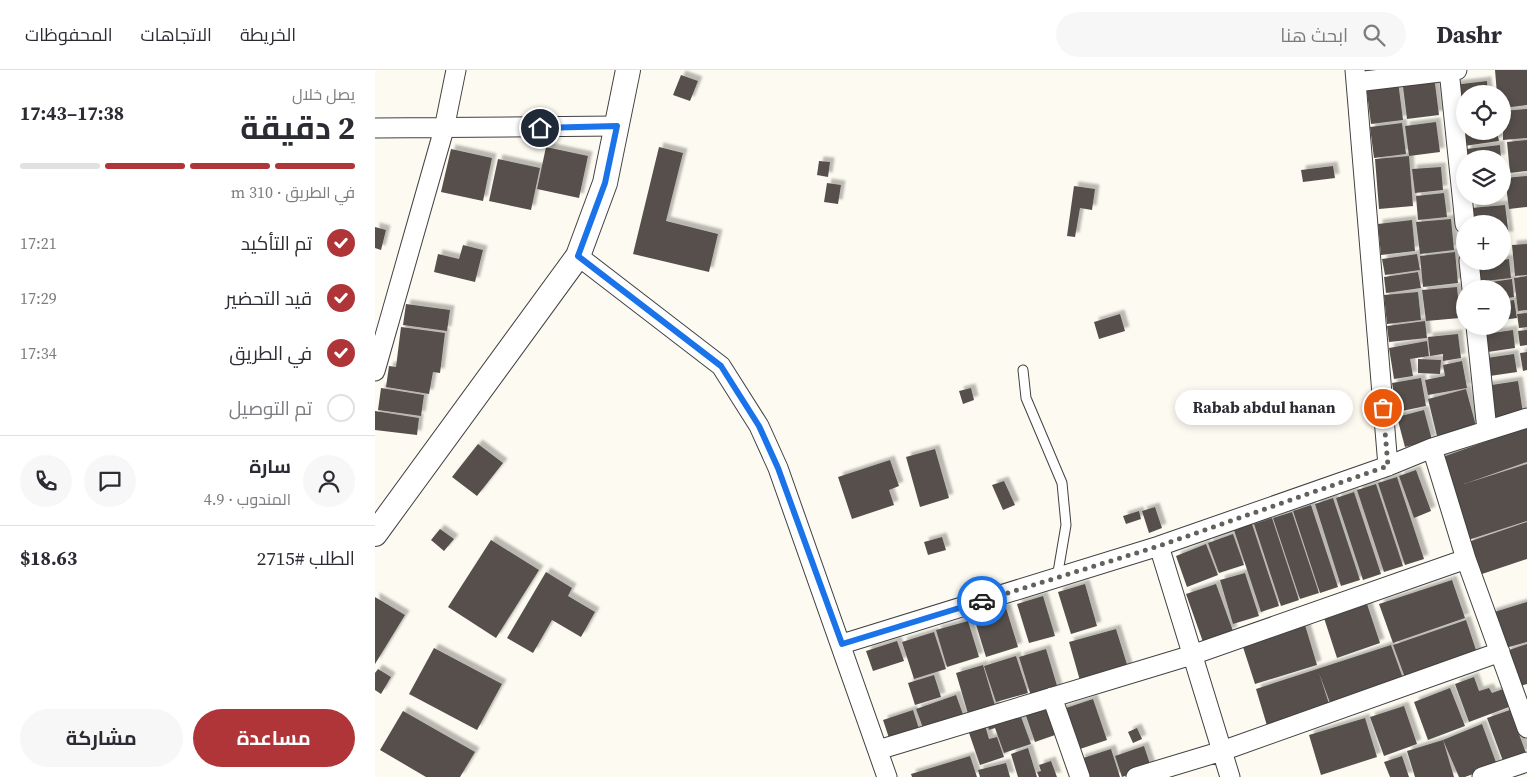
<!DOCTYPE html>
<html lang="ar">
<head>
<meta charset="utf-8">
<style>
	:root { --surface:#fff; --page:#f7f7f7; --text:#2b2b33; --muted:#7c7c81; --line:#e1e1e2; --accent:#af3538 }
	body { margin:0; font-family:"Source Serif 4",Cairo,serif; background:var(--page); color:var(--text); direction:rtl; height:100vh; display:flex; flex-direction:column; font-size:19px; white-space:nowrap }
	* { box-sizing:border-box; margin:0 }
	p { font-size:16px; color:var(--muted) }
	.icon { flex:none; width:28px; height:28px; fill:none; stroke:currentColor; stroke-width:2; stroke-linecap:round; stroke-linejoin:round }
	.map { position:relative; flex:1; overflow:hidden; direction:ltr }
	.side { display:flex; flex-direction:column; background:var(--surface); width:375px }
	.side>* { flex:none }
	.fabs { position:absolute; left:1081px; top:15px; display:grid; gap:10px }
	.fabs a { display:grid; place-items:center; width:55px; height:55px; border-radius:50%; background:var(--surface); box-shadow:0 2px 8px #0003; font-size:25px }
	.pin { position:absolute; display:grid; place-items:center; width:42px; height:42px; color:#fff; margin:-21px; border:2px solid #fff; border-radius:50%; box-shadow:0 1px 5px #0007 }
	.courier { position:absolute; display:grid; place-items:center; width:50px; height:50px; margin:-25px; border:4px solid #1a73e8; border-radius:50%; background:#fff; color:#222; box-shadow:0 1px 6px #0007 }
	.bubble { position:absolute; height:35px; border-radius:18px; background:var(--surface); box-shadow:0 2px 8px #0003; font-size:16px; font-weight:700; line-height:35px; text-align:center; direction:rtl }
	.head em { font-style:normal; font-weight:700 }
	.head div { display:flex; flex-direction:column-reverse }
	.head { display:flex; align-items:center; justify-content:space-between; height:85px; padding:0 20px }
	h1 { font-size:32px; font-weight:700; line-height:38px }
	.bar { display:grid; grid-template-columns:repeat(4,1fr); gap:8px 5px; align-content:center; height:60px; padding:0 20px }
	.bar i { height:6px; border-radius:4px; background:var(--line) }
	.bar .selected { background:var(--accent) }
	.bar p { grid-column:span 4 }
	.line { display:flex; align-items:center; gap:12px; padding:0 20px; border-top:1px solid var(--line) }
	.line div { flex:1 }
	.round { display:grid; place-items:center; flex:none; width:52px; height:52px; border-radius:26px; background:var(--page) }
	ol { padding:0 20px; list-style:none }
	li { display:flex; align-items:center; gap:15px; height:55px }
	li p { margin-inline-start:auto }
	li .icon { padding:5px; border-radius:50%; background:var(--accent); color:#fff; stroke-width:4 }
	li:last-child { color:var(--muted) }
	li i { width:28px; height:28px; border:2px solid var(--line); border-radius:50% }
	.button { display:flex; gap:10px; margin-top:auto; padding:10px 20px }
	.button a { flex:1; height:58px; border-radius:30px; background:var(--accent); color:#fff; font-size:20px; font-weight:700; line-height:58px; text-align:center }
	.button a+a { background:var(--page); color:var(--text) }
	header { display:flex; align-items:center; gap:30px; box-sizing:border-box; height:70px; padding:0 25px; background:var(--surface); border-bottom:1px solid var(--line) }
	header strong { font-size:24px }
	nav { display:flex; gap:28px; margin-inline-start:auto; font-size:18px }
	.search { width:350px; height:45px; background:var(--page); display:flex; align-items:center; gap:12px; box-sizing:border-box; padding:0 18px; border-radius:28px; color:var(--muted); font-size:19px }
	main { display:flex; flex:1; min-height:0 }
	.map>svg:first-child { display:block }
	.building { fill:#56504c; filter:url(#shadow) }
	.lines { fill:none; stroke-linecap:round; stroke-linejoin:round }
	.service-casing { stroke:#414141; stroke-width:11 }
	.minor-casing { stroke:#414141; stroke-width:21 }
	.tertiary-casing { stroke:#414141; stroke-width:26 }
	.service { stroke:#fff; stroke-width:9 }
	.minor { stroke:#fff; stroke-width:19 }
	.tertiary { stroke:#fff; stroke-width:24 }
	.done { stroke:#62615d; stroke-width:5; stroke-dasharray:0 9 }
	.route { stroke:#1a73e8; stroke-width:6 }
</style>
</head>
<body>
<header>
<strong>Dashr</strong>
<div class="search"><svg class="icon" aria-label="search" viewBox="0 0 24 24"><circle cx="10" cy="10" r="6"/><path d="M15 15l6 6"/></svg>ابحث هنا</div>
<nav><a>الخريطة</a><a>الاتجاهات</a><a>المحفوظات</a></nav>
</header>
<main>
<div class="map">
<svg width="1152" height="707" viewBox="0 0 1152 707">
	<defs>
		<filter id="shadow"><feDropShadow dx="4.5" dy="-4.5" stdDeviation="1" flood-color="#0004"/></filter>
	</defs>
	<rect width="100%" height="100%" fill="#fdfbf1"/>
	<!-- building -->
	<path class="building" d="M1120 0H1152V35L1128 38V24H1122Z
		M306 5 323 11 315 31 298 25Z
		M1059 6 1064 45 1032 49 1027 9Z
		M1023 11 1028 50 996 54 991 15Z
		M1112 11 1113 24H1090V45L1081 46 1078 15Z
		M1152 39V68L1128 70V41Z
		M1061 52 1065 82 1034 86 1030 56Z
		M1086 52H1090V61H1122L1124 71 1089 76Z
		M1027 53 1031 84 999 88 995 57Z
		M1152 70V101L1135 103 1132 72Z
		M1125 75 1126 89H1092L1091 79Z
		M171 77 213 86 204 128 162 119Z
		M284 77 308 83 291 151 343 164 334 202 258 184Z
		M76 79 117 88 108 131 66 122Z
		M1034 86 1038 136 1004 139 1000 89Z
		M123 89 165 98 156 140 114 131Z
		M444 91 455 92 453 107 442 105Z
		M958 96 960 108 928 112 926 100Z
		M1066 97 1068 120 1040 123 1037 99Z
		M1152 106V137L1134 139 1130 108Z
		M452 113 466 115 463 134 449 132Z
		M699 116 720 119 717 140 705 138 700 167 692 166Z
		M1069 123 1072 147 1043 150 1041 126Z
		M1130 135 1134 166H1128V154H1098L1096 138Z
		M1076 149 1079 180 1045 184 1041 152Z
		M1037 150 1040 181 1006 185 1003 154Z
		M0 157 11 160 6 180 0 178Z
		M1152 174V205L1140 206 1137 175Z
		M88 175 108 180 100 212 59 202 63 184 84 189Z
		M1080 182 1083 213 1048 217 1045 186Z
		M1042 184 1045 200 1010 205 1007 189Z
		M1134 189 1136 208 1102 212 1100 194Z
		M1043 202 1046 218 1011 223 1009 207Z
		M1152 206V240L1143 241 1139 208Z
		M1137 209 1139 227 1128 229V219H1104L1103 214Z
		M1082 217 1085 248 1051 251 1047 220Z
		M1043 222 1046 250 1012 254 1009 225Z
		M1139 230 1142 248 1128 250V232Z
		M31 234 75 240 72 261 28 255Z
		M1152 243V257L1144 258 1142 244Z
		M745 244 750 261 724 269 719 252Z
		M1050 251 1052 268 1014 272 1012 256Z
		M26 257 70 263 65 303 58 302 54 324 11 317 14 296 21 297Z
		M1138 260 1140 278 1106 283 1104 265Z
		M1152 260V275L1145 276 1143 261Z
		M1083 264 1086 288 1068 291V284L1055 286 1053 267Z
		M1052 271 1054 286 1035 289 1038 306 1019 309 1014 278Z
		M1152 282V300L1148 301 1145 283Z
		M1139 284 1142 302 1108 307 1105 289Z
		M1043 289 1066 290 1065 304 1043 303Z
		M1087 291 1092 318 1053 325 1050 310 1070 306 1068 295Z
		M1046 308 1051 336 1022 342 1017 313Z
		M1143 311 1148 343 1115 348 1110 316Z
		M6 318 49 325 46 346 3 340Z
		M596 318 599 330 588 334 584 321Z
		M1091 319 1101 356 1062 366 1053 329Z
		M1049 340 1057 370 1030 377 1022 347Z
		M0 341 44 348 42 365 0 360Z
		M1152 357V392L1089 414 1152 394V451L1090 471 1062 389Z
		M103 374 128 393 102 426 77 407Z
		M560 379 574 428 545 437 531 387Z
		M515 390 524 416 514 420 519 435 477 449 463 407Z
		M1041 400 1056 441 1039 448 1024 406Z
		M1022 407 1049 489 1030 495 1003 413Z
		M629 411 640 435 628 440 617 415Z
		M1001 414 1028 496 1009 502 982 420Z
		M979 422 1006 504 988 510 961 428Z
		M958 428 985 510 966 516 940 434Z
		M936 435 963 517 945 523 918 441Z
		M780 437 787 458 774 463 767 441Z
		M764 441 766 449 751 454 748 446Z
		M917 442 944 523 925 529 898 448Z
		M897 448 924 530 906 536 879 454Z
		M1152 452V489L1104 505 1093 472Z
		M877 454 904 536 886 542 859 460Z
		M65 459 79 469 69 481 56 470Z
		M858 464 869 495 844 503 833 473Z
		M567 467 571 480 553 485 549 472Z
		M116 470 164 500 121 568 73 537Z
		M831 474 843 505 812 517 801 486Z
		M171 502 197 518 193 526 220 542 206 567 177 550 158 583 132 568Z
		M870 503 884 546 858 554 845 510Z
		M1077 510 1090 548 1018 573 1004 534Z
		M710 514 722 556 696 564 683 522Z
		M841 514 858 561 828 572 811 524Z
		M668 526 680 566 654 573 642 534Z
		M0 527 30 545 0 594Z
		M1152 532V572L1127 579 1116 543Z
		M992 534 1005 573 962 588 949 548Z
		M631 538 643 577 611 587 599 548Z
		M1091 550 1104 589 1032 613 1018 575Z
		M593 551 604 587 572 597 561 560Z
		M930 555 942 595 880 614 867 574Z
		M741 559 754 601 706 614 694 572Z
		M559 562 571 599 539 609 527 572Z
		M522 571 529 591 498 601 491 581Z
		M1152 574V614L1142 617 1131 581Z
		M1016 575 1030 614 957 638 944 603 956 640 893 659 881 619Z
		M59 578 127 614 102 660 34 624Z
		M671 579 683 619 656 626 644 587Z
		M641 586 653 623 621 632 609 596Z
		M608 595 621 639 594 647 581 603Z
		M3 599 16 607 6 624 0 620V603Z
		M559 605 566 627 540 635 533 613Z
		M1099 607 1104 621 1114 618 1117 623 1128 619 1134 637 1094 652 1080 614Z
		M1075 618 1090 656 1053 670 1039 632Z
		M581 625 590 650 548 658 541 639Z
		M718 629 732 670 699 681 685 640Z
		M670 636 680 665 660 672 650 643Z
		M1029 636 1042 674 1009 686 995 647Z
		M538 640 545 662 515 671 508 650Z
		M1135 640 1151 683 1128 691 1112 648Z
		M28 641 100 682 85 707H51L5 680Z
		M645 644 656 674 629 683 620 658 614 660 611 651Z
		M990 648 1002 687 946 705 934 665Z
		M609 652 614 669 622 667 629 687 605 695 592 657Z
		M1107 654 1122 695 1090 707H1084L1068 670Z
		M762 658 767 669 758 673 753 662Z
		M1068 670 1079 707H1040L1032 681Z
		M769 676 776 697 747 707 740 686Z
		M653 678 662 707H643L636 684Z
		M736 679 745 707H711L705 689Z
		M595 686 602 707H537L536 704Z
		M1027 686 1034 707H1015L1009 692Z
		M676 691 682 707H664L662 702 666 701 664 695Z
		M631 693 635 707H605L603 700Z"/>
	<g class="lines">
		<!-- service casing -->
		<g class="service-casing">
			<path id="service" d="M648 300 651 328 687 413 691 455 682 508"/>
		</g>
		<!-- minor casing -->
		<g class="minor-casing">
			<path id="minor" d="M980 0 1013 396
				M1074 0 1090 154
				M981 12 1082 0
				M0 58 242 56
				M203 186 346 296 384 356 403 398 512 707
				M1094 191 1097 219
				M1101 256 1112 360
				M0 301 69 59 81 0
				M1057 378 1091 489 1152 658
				M784 476 855 707
				M467 574 784 476 1013 396 1057 378 1152 348
				M677 627 705 707
				M503 680 817 585 1091 489
				M761 707 847 681 1125 582
				M1107 707 1152 692"/>
		</g>
		<!-- tertiary casing -->
		<g class="tertiary-casing">
			<path id="tertiary" d="M0 464 203 186 230 113 253 0"/>
		</g>
		<!-- service -->
		<use href="#service" class="service"/>
		<!-- minor -->
		<use href="#minor" class="minor"/>
		<!-- tertiary -->
		<use href="#tertiary" class="tertiary"/>
	</g>
	<g class="lines">
		<!-- done -->
		<path class="done" d="M607 531 784 476 1013 396 1008 338"/>
		<!-- route -->
		<path class="route" d="M165 58 242 56 230 113 203 186 346 296 384 356 403 398 467 574 607 531"/>
	</g>
</svg>
<div class="fabs">
<a><svg class="icon" aria-label="locate" viewBox="0 0 24 24"><circle cx="12" cy="12" r="6"/><path d="M12 2v4M12 18v4M2 12h4M18 12h4"/></svg></a>
<a><svg class="icon" aria-label="layers" viewBox="0 0 24 24"><path d="M12 4l9 5-9 5-9-5zM3 14l9 5 9-5"/></svg></a>
<a>+</a>
<a>−</a>
</div>
<div class="pin" style="left:1008px;top:338px;background:#ea580c"><svg class="icon" aria-label="bag" viewBox="0 0 24 24"><path d="M5 8h14l-1 12H6zM9 8a3 3 0 0 1 6 0"/></svg></div>
<div class="pin" style="left:165px;top:58px;background:#1f2937"><svg class="icon" aria-label="home" viewBox="0 0 24 24"><path d="M3 11l9-7 9 7M6 9v11h12V9"/></svg></div>
<div class="courier" style="left:607px;top:531px"><svg class="icon" aria-label="car" viewBox="0 0 24 24"><path d="M5 17H2v-5l4-1 3-4h7l3 4 3 1v5h-3M9 17h6M6 11h13"/><circle cx="7" cy="17" r="2"/><circle cx="17" cy="17" r="2"/></svg></div>
<div class="bubble" style="left:800px;top:320px;width:178px">Rabab abdul hanan</div>
</div>
<section class="side">
<div class="head"><div><h1>2 دقيقة</h1><p>يصل خلال</p></div><em>17:38–17:43</em></div>
<div class="bar"><i class="selected"></i><i class="selected"></i><i class="selected"></i><i></i><p>في الطريق · 310 m</p></div>
<ol>
<li><svg class="icon" aria-label="check" viewBox="0 0 24 24"><path d="M5 12l5 5 9-10"/></svg>تم التأكيد<p>17:21</p></li>
<li><svg class="icon" aria-label="check" viewBox="0 0 24 24"><path d="M5 12l5 5 9-10"/></svg>قيد التحضير<p>17:29</p></li>
<li><svg class="icon" aria-label="check" viewBox="0 0 24 24"><path d="M5 12l5 5 9-10"/></svg>في الطريق<p>17:34</p></li>
<li><i></i>تم التوصيل</li>
</ol>
<div class="line" style="height:90px"><a class="round"><svg class="icon" aria-label="person" viewBox="0 0 24 24"><circle cx="12" cy="8" r="4"/><path d="M4 21q1-7 8-7t8 7"/></svg></a><div><b>سارة</b><p>المندوب · 4.9</p></div><a class="round"><svg class="icon" aria-label="chat" viewBox="0 0 24 24"><path d="M4 5h16v11H9l-5 4z"/></svg></a><a class="round"><svg class="icon" aria-label="phone" viewBox="0 0 24 24"><path d="M5 4h4l2 5-3 2q2 4 5 5l2-3 5 2v4C11 20 4 13 5 4z"/></svg></a></div>
<div class="line" style="height:65px"><div>الطلب #2715</div><b>$18.63</b></div>
<div class="button"><a>مساعدة</a><a>مشاركة</a></div>
</section>
</main>
</body>
</html>
